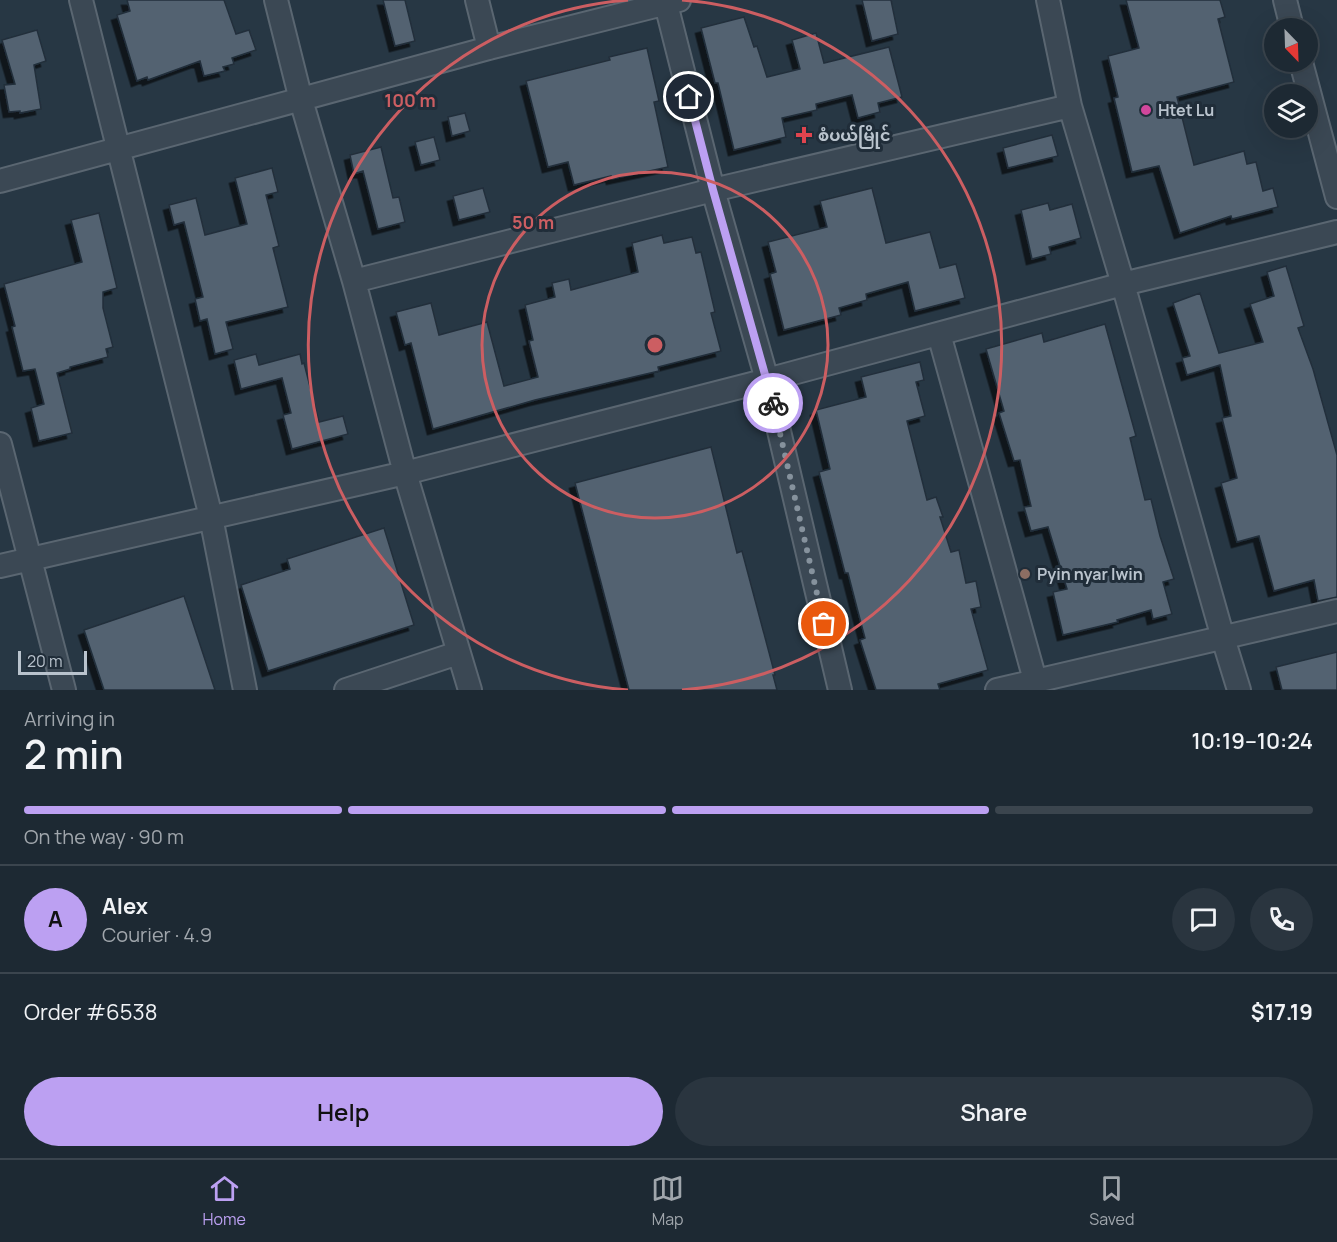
<!DOCTYPE html>
<html lang="en">
<head>
<meta charset="utf-8">
<style>
	:root { --surface:#1d2933; --page:#2a353f; --text:#f1f3f6; --muted:#a0a6ac; --line:#3b454e; --accent:#bca0f2 }
	body { margin:0; font-family:Manrope,"Noto Sans Myanmar",sans-serif; background:var(--page); color:var(--text); height:100vh; display:flex; flex-direction:column; font-size:22px; white-space:nowrap }
	* { box-sizing:border-box; margin:0 }
	p { font-size:20px; color:var(--muted) }
	.icon { flex:none; width:33px; height:33px; fill:none; stroke:currentColor; stroke-width:2; stroke-linecap:round; stroke-linejoin:round }
	.map { position:relative; height:690px; overflow:hidden }
	.panel { display:flex; flex-direction:column; background:var(--surface); flex:1 }
	.panel>* { flex:none }
	.needle { width:39px; rotate:157deg }
	.tools { position:absolute; left:1264px; top:18px; display:grid; gap:12px }
	.tools a { display:grid; place-items:center; width:54px; height:54px; border-radius:50%; background:var(--surface); box-shadow:0 6px 24px #0002,0 0 0 2px var(--line); font-size:30px }
	.scale { position:absolute; left:18px; bottom:15px; width:69px; box-sizing:border-box; padding-left:6px; border:3px solid #b9c3cd; border-top:0; font-size:16px; line-height:21px; white-space:nowrap; color:#b9c3cd; -webkit-text-stroke:4px #202d39; paint-order:stroke }
	.pin { position:absolute; display:grid; place-items:center; width:51px; height:51px; color:#fff; margin:-26px; border:3px solid #fff; border-radius:50%; box-shadow:0 2px 6px #0007 }
	.courier { position:absolute; display:grid; place-items:center; width:60px; height:60px; margin:-30px; border:4px solid #bca0f2; border-radius:50%; background:#fff; color:#222; box-shadow:0 2px 8px #0007 }
	.headline em { font-style:normal; font-weight:600 }
	.headline div { display:flex; flex-direction:column-reverse }
	.headline { display:flex; align-items:center; justify-content:space-between; height:102px; padding:0 24px }
	h1 { font-size:39px; font-weight:600; line-height:45px }
	.bar { display:grid; grid-template-columns:repeat(4,1fr); gap:9px 6px; align-content:center; height:72px; padding:0 24px }
	.bar i { height:8px; border-radius:4px; background:var(--line) }
	.bar .selected { background:var(--accent) }
	.bar p { grid-column:span 4 }
	.line { display:flex; align-items:center; gap:15px; padding:0 24px; border-top:2px solid var(--line) }
	.line div { flex:1 }
	.round { display:grid; place-items:center; flex:none; width:63px; height:63px; border-radius:32px; background:var(--page) }
	.cta { display:flex; gap:12px; margin-top:auto; padding:12px 24px }
	.cta a { flex:1; height:69px; border-radius:36px; background:var(--accent); color:#111; font-size:24px; font-weight:600; line-height:69px; text-align:center }
	.cta a+a { background:var(--page); color:var(--text) }
	.dock { display:flex; justify-content:space-around; align-items:center; height:84px; border-top:2px solid var(--line); background:var(--surface); font-size:16px; color:var(--muted) }
	.dock a { display:grid; justify-items:center; gap:3px }
	.dock .selected { color:var(--accent) }
	.map>svg:first-child { display:block }
	.building { fill:#526271; stroke:#222f3b; stroke-width:1.5; filter:url(#shadow) }
	.lines { fill:none; stroke-linecap:round; stroke-linejoin:round }
	.minor-casing { stroke:#5a6671; stroke-width:26 }
	.minor { stroke:#3b4854; stroke-width:22 }
	.done { stroke:#86929d; stroke-width:6; stroke-dasharray:0 10.8 }
	.route { stroke:#bca0f2; stroke-width:8 }
	.ring { fill:none; stroke:#cc5e62; stroke-width:3 }
	.hotel-dot { fill:#d1479c; stroke:#202d39; stroke-width:2 }
	.health-dot { fill:#e0444e; stroke:#202d39; stroke-width:2 }
	.education-dot { fill:#8d6e63; stroke:#202d39; stroke-width:2 }
	.labels { text-anchor:middle; stroke-width:6; stroke-linejoin:round; paint-order:stroke }
	.poi-label { font-size:16px; font-weight:bold; fill:#b9c3cd; stroke:#202d39; text-anchor:start }
	.centre { fill:#cc5e62; stroke:#202d39; stroke-width:3 }
	.ring-label { font-size:18px; text-anchor:middle; font-weight:bold; fill:#cc5e62; stroke:#202d39; stroke-width:6; stroke-linejoin:round; paint-order:stroke }
</style>
</head>
<body>
<div class="map">
<svg width="1337" height="690" viewBox="0 0 1337 690">
	<defs>
		<filter id="shadow"><feDropShadow dx="-5.5" dy="5.5" stdDeviation="0" flood-color="#0009"/></filter>
	</defs>
	<rect width="100%" height="100%" fill="#273744"/>
	<!-- building -->
	<path class="building" d="M127 0H224L236 34 249 30 256 50 232 58 234 64 223 67 225 71 204 76 200 61 148 80 147 77 137 81 117 15 130 11Z
		M383 0H405L415 41 395 46Z
		M862 0H891L898 34 872 41Z
		M1126 0H1220L1225 17 1218 19 1234 82 1177 97 1194 165 1244 151 1247 164 1256 162 1263 191 1273 188 1278 207 1232 219 1231 216 1180 233 1159 166 1132 172 1114 98 1118 97 1108 56 1139 48Z
		M744 17 754 47 757 46 767 77 800 69 792 40 816 33 824 63 889 47 902 97 878 103 880 112 858 118 852 95 816 104 817 110 782 118 786 137 734 150 718 83H715L701 28Z
		M37 30 46 61 34 65 41 109 20 113V111L9 112 4 85 15 84 2 40Z
		M647 48 659 101 654 102 668 167 612 179 611 176 574 185 568 162 548 167 526 81 610 60 609 57Z
		M465 113 470 131 452 136 448 117Z
		M1052 135 1058 156 1008 168 1003 148Z
		M434 137 440 160 421 165 415 142Z
		M381 147 393 198 399 197 405 222 378 229 363 171 354 174 350 155Z
		M272 168 278 192 266 195 279 246 273 248 288 307 226 322 233 349 215 354 207 319 200 321 195 299 203 297 184 222 174 225 169 205 196 198 205 235 247 224 235 178Z
		M483 188 490 212 459 220 453 196Z
		M872 188 886 243 930 232 940 268 956 264 965 298 915 311 908 282 866 294 867 300 839 308 841 315 784 330 770 274 776 272 768 242 827 227 820 201Z
		M1048 203 1050 210 1072 204 1081 238 1049 247 1051 254 1032 259 1021 210Z
		M99 213 117 288 103 292V308L113 347 106 349 108 357 70 367V369L57 373 72 433 39 441 31 408 44 404 35 369 23 371 12 327 15 326 4 284 82 262 71 220Z
		M662 235 664 243 692 237 696 253 701 252 715 312 711 313 721 351 658 367 659 371 535 400 433 429 411 343 405 345 396 312 431 303 439 335 487 322 504 386 538 377 529 341 533 340 525 305 555 297 552 283 569 279 571 290 638 272 632 243Z
		M1286 266 1304 326 1298 328 1313 369 1337 455V597L1318 601 1314 580 1274 591 1259 536 1237 542 1221 483 1237 478 1222 418 1231 416 1220 365 1187 375 1182 358 1190 356 1173 303 1200 293 1219 353 1263 342 1250 304 1274 296 1267 272Z
		M1105 324 1136 436 1130 438 1145 500 1151 499 1160 536 1174 579 1163 582 1172 614 1153 619 1151 610 1117 620 1118 622 1063 635 1053 592 1067 589 1048 527 1031 531 1024 507 1031 506 1020 460 1014 461 999 413 1004 411 986 349 1042 333 1044 342Z
		M256 354 259 365 300 354 302 364 304 363 319 422 343 416 348 434 292 449 283 415 291 413 282 378 241 389 234 360Z
		M920 362 924 380 916 382 925 416 907 421 927 500 936 497 943 517H940L951 552 959 550 966 583 976 581 981 607 971 609 988 670 938 684 940 690H876L860 640 865 638 857 608 848 573H845L819 472 830 469 816 410 866 397 861 377Z
		M711 447 737 553 742 551 775 675H773L777 690H629L575 483Z
		M384 528 414 625 268 671 241 585 290 569 287 559Z
		M184 596 215 690H104L84 630Z
		M1337 652V690H1282L1276 667Z"/>
	<g class="lines">
		<!-- minor casing -->
		<g class="minor-casing">
			<path id="minor" d="M81 0 211 517 245 690
				M276 0 301 100 354 281 405 473 470 690
				M477 0 489 48
				M665 0 713 190 767 380 840 690
				M1048 0 1070 106 1123 284 1223 638 1239 690
				M1285 0 1292 28
				M1301 62 1337 197
				M0 181 489 48 679 0
				M354 281 713 190 1070 106
				M939 334 1035 680
				M0 444 64 690
				M0 566 405 473 767 380 1123 284 1337 232
				M346 690 458 653
				M997 690 1337 611"/>
		</g>
		<!-- minor -->
		<use href="#minor" class="minor"/>
	</g>
	<g class="lines">
		<!-- done -->
		<path class="done" d="M773 403 824 624"/>
		<!-- route -->
		<path class="route" d="M689 97 713 190 773 403"/>
	</g>
	<!-- distance rings -->
	<g class="ring">
		<circle cx="655" cy="345" r="173"/>
		<path d="M628 690A346 346 0 0 1 628 0M682 0A346 346 0 0 1 682 690"/>
	</g>
	<!-- markers -->
	<circle class="hotel-dot" cx="1146" cy="110" r="6"/>
	<path class="health-dot" d="M801 126h6v6h6v6h-6v6h-6v-6h-6v-6h6z"/>
	<circle class="education-dot" cx="1025" cy="574" r="6"/>
	<g class="labels">
		<!-- poi labels -->
		<g class="poi-label">
			<text x="1158" y="116">Htet Lu</text>
			<text x="818" y="141">စံပယ်မြိုင်</text>
			<text x="1037" y="580">Pyin nyar lwin</text>
		</g>
	</g>
	<circle cx="655" cy="345" r="9" class="centre"/>
	<g class="ring-label">
		<text x="410" y="107">100 m</text>
		<text x="533" y="229">50 m</text>
	</g>
</svg>
<div class="tools">
<a><svg class="needle" viewBox="-14 -14 28 28"><path d="M0-13l5 13h-10z" fill="#e53935"/><path d="M0 13l5-13h-10z" fill="#a0a6ac"/></svg></a>
<a><svg class="icon" aria-label="layers" viewBox="0 0 24 24"><path d="M12 4l9 5-9 5-9-5zM3 14l9 5 9-5"/></svg></a>
</div>
<div class="scale">20 m</div>
<div class="pin" style="left:824px;top:624px;background:#ea580c"><svg class="icon" aria-label="bag" viewBox="0 0 24 24"><path d="M5 8h14l-1 12H6zM9 8a3 3 0 0 1 6 0"/></svg></div>
<div class="pin" style="left:689px;top:97px;background:#1f2937"><svg class="icon" aria-label="home" viewBox="0 0 24 24"><path d="M3 11l9-7 9 7M6 9v11h12V9"/></svg></div>
<div class="courier" style="left:773px;top:403px"><svg class="icon" aria-label="bike" viewBox="0 0 24 24"><circle cx="6" cy="16" r="4"/><circle cx="18" cy="16" r="4"/><path d="M6 16l4-8h5l3 8M10 8l3 8H6M13 5h3"/></svg></div>
</div>
<section class="panel">
<div class="headline"><div><h1>2 min</h1><p>Arriving in</p></div><em>10:19–10:24</em></div>
<div class="bar"><i class="selected"></i><i class="selected"></i><i class="selected"></i><i></i><p>On the way · 90 m</p></div>
<div class="line" style="height:108px"><b class="round" style="background:var(--accent);color:#111">A</b><div><b>Alex</b><p>Courier · 4.9</p></div><a class="round"><svg class="icon" aria-label="chat" viewBox="0 0 24 24"><path d="M4 5h16v11H9l-5 4z"/></svg></a><a class="round"><svg class="icon" aria-label="phone" viewBox="0 0 24 24"><path d="M5 4h4l2 5-3 2q2 4 5 5l2-3 5 2v4C11 20 4 13 5 4z"/></svg></a></div>
<div class="line" style="height:78px"><div>Order #6538</div><b>$17.19</b></div>
<div class="cta"><a>Help</a><a>Share</a></div>
</section>
<nav class="dock">
<a class="selected"><svg class="icon" aria-label="home" viewBox="0 0 24 24"><path d="M3 11l9-7 9 7M6 9v11h12V9"/></svg>Home</a>
<a><svg class="icon" aria-label="map" viewBox="0 0 24 24"><path d="M3 6l6-2 6 2 6-2v14l-6 2-6-2-6 2zM9 4v14M15 6v14"/></svg>Map</a>
<a><svg class="icon" aria-label="saved" viewBox="0 0 24 24"><path d="M7 4h10v16l-5-4-5 4z"/></svg>Saved</a>
</nav>
</body>
</html>
